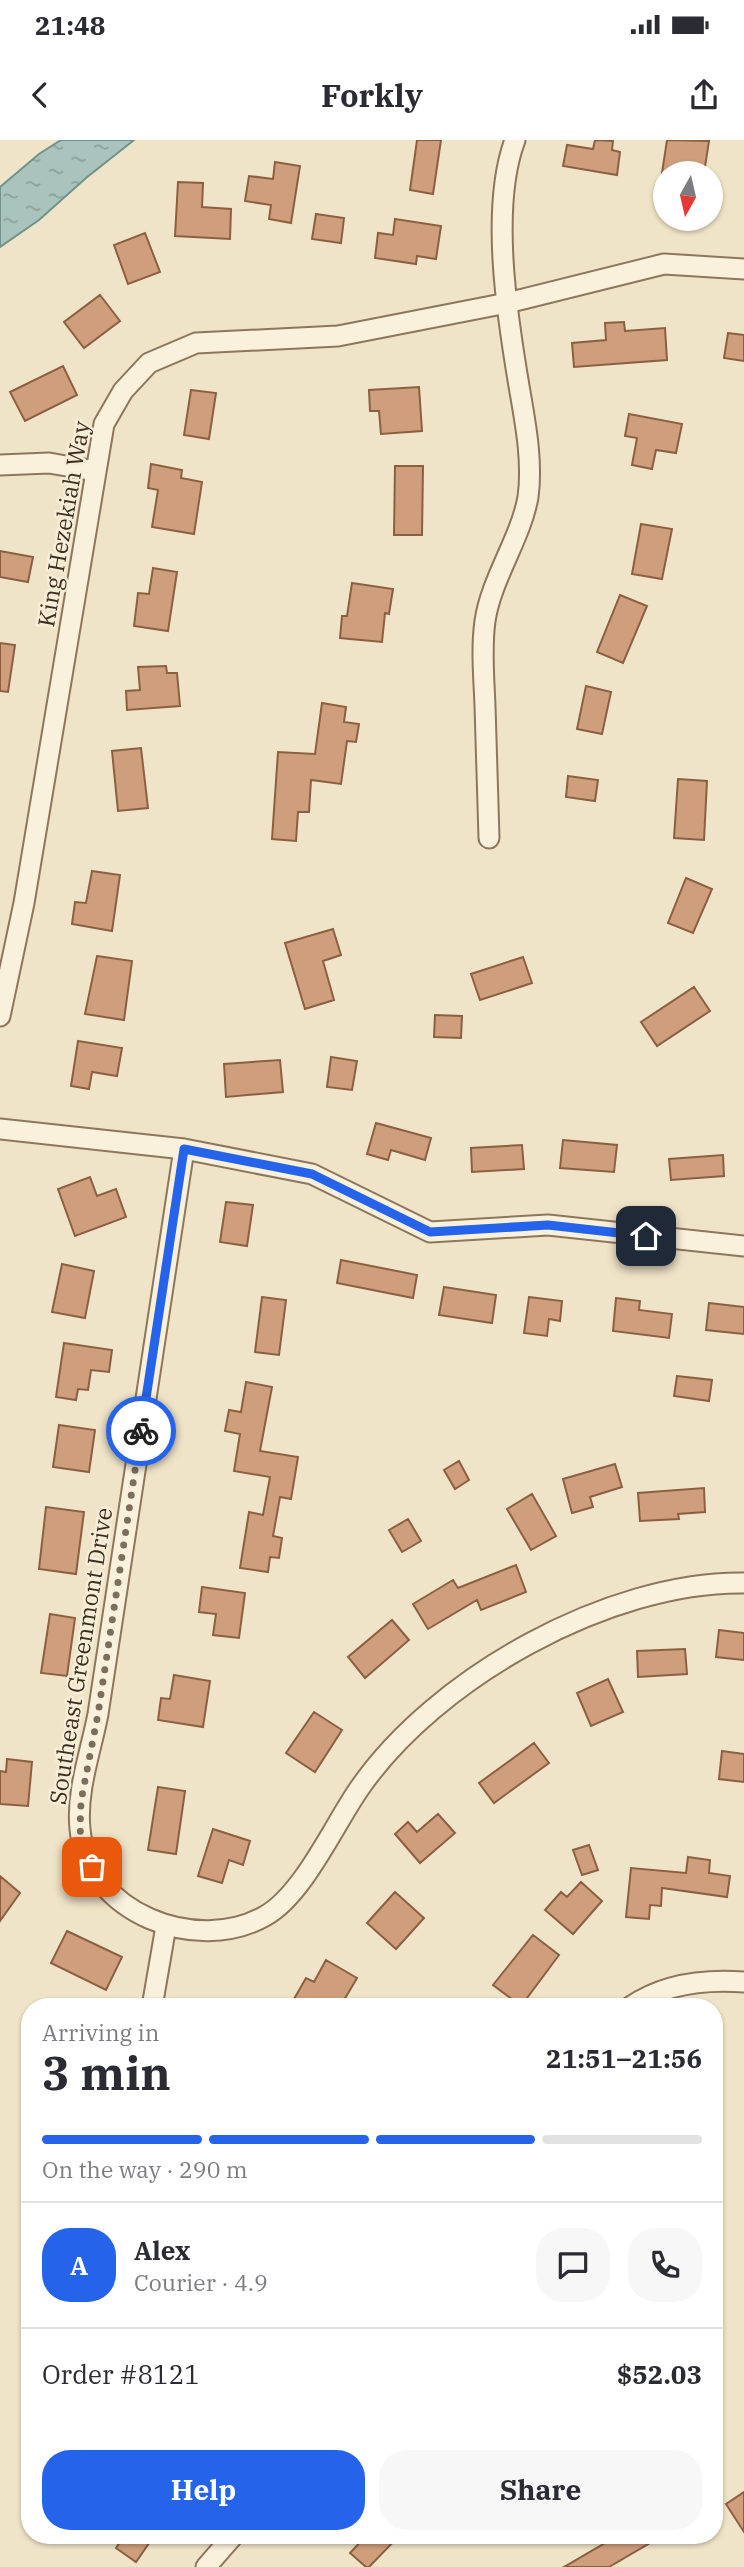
<!DOCTYPE html>
<html lang="en">
<head>
<meta charset="utf-8">
<style>
	:root { --surface:#fff; --page:#f7f7f7; --text:#2b2b33; --muted:#7c7c81; --line:#e1e1e2; --accent:#2563eb }
	body { margin:0; font-family:"IBM Plex Serif",serif; background:var(--page); color:var(--text); height:100vh; display:flex; flex-direction:column; font-size:26px; white-space:nowrap }
	* { box-sizing:border-box; margin:0 }
	p { font-size:23px; color:var(--muted) }
	.icon { flex:none; width:38px; height:38px; fill:none; stroke:currentColor; stroke-width:2; stroke-linecap:round; stroke-linejoin:round }
	.map { position:relative; flex:1; overflow:hidden }
	.details { position:absolute; left:21px; top:1858px; width:702px; height:546px; display:flex; flex-direction:column; background:var(--surface); border-radius:28px; box-shadow:0 2px 5px #0004 }
	.details>* { flex:none }
	.needle { width:46px; rotate:188deg }
	.controls { position:absolute; left:653px; top:21px; display:grid; gap:14px }
	.controls a { display:grid; place-items:center; width:70px; height:70px; border-radius:50%; background:var(--surface); box-shadow:0 2px 5px #0004; font-size:35px }
	.pin { position:absolute; display:grid; place-items:center; width:60px; height:60px; color:#fff; margin:-30px; border-radius:14px; box-shadow:0 4px 10px #0006 }
	.courier { position:absolute; display:grid; place-items:center; width:70px; height:70px; margin:-35px; border:5px solid #2563eb; border-radius:50%; background:#fff; color:#222; box-shadow:0 2px 9px #0007 }
	.head em { font-style:normal; font-weight:700 }
	.head div { display:flex; flex-direction:column-reverse }
	.head { display:flex; align-items:center; justify-content:space-between; height:119px; padding:0 21px }
	h1 { font-size:46px; font-weight:700; line-height:52px }
	.bar { display:grid; grid-template-columns:repeat(4,1fr); gap:10px 7px; align-content:center; height:84px; padding:0 21px }
	.bar i { height:9px; border-radius:5px; background:var(--line) }
	.bar .on { background:var(--accent) }
	.bar p { grid-column:span 4 }
	.line { display:flex; align-items:center; gap:18px; padding:0 21px; border-top:2px solid var(--line) }
	.line div { flex:1 }
	.round { display:grid; place-items:center; flex:none; width:74px; height:74px; border-radius:28px; background:var(--page) }
	.button { display:flex; gap:14px; margin-top:auto; padding:14px 21px }
	.button a { flex:1; height:80px; border-radius:28px; background:var(--accent); color:#fff; font-size:28px; font-weight:700; line-height:80px; text-align:center }
	.button a+a { background:var(--page); color:var(--text) }
	.status { display:flex; justify-content:space-between; align-items:center; height:49px; padding:0 35px; background:var(--surface); direction:ltr }
	.status svg { height:19px; fill:currentColor }
	header { display:flex; justify-content:space-between; align-items:center; height:91px; padding:0 21px; background:var(--surface); font-size:32px; font-weight:700 }
	.map>svg:first-child { display:block }
	.water { fill:url(#water-ripples); stroke:#6f938a; stroke-width:2 }
	.building { fill:#cf9f7d; stroke:#8d5f41; stroke-width:2 }
	.lines { fill:none; stroke-linecap:round; stroke-linejoin:round }
	.minor-casing { stroke:#8d765c; stroke-width:23 }
	.minor { stroke:#faf1dc; stroke-width:19 }
	.done { stroke:#7c6e5b; stroke-width:7; stroke-dasharray:0 12.6 }
	.route { stroke:#2563eb; stroke-width:9 }
	.labels { text-anchor:middle; stroke-width:5; stroke-linejoin:round; paint-order:stroke }
	.street-label { font-size:23px; fill:#3d2e20; stroke:#f7eed8 }
</style>
</head>
<body>
<div class="status"><b>21:48</b><svg viewBox="0 0 49 12"><path d="M0 12V9h3v3zM5 12V6h3v6zM10 12V3h3v9zM15 12V0h3v12zM26 1h20v11H26zM47 4h2v5h-2z"/></svg></div>
<header><svg class="icon" aria-label="back" viewBox="0 0 24 24"><path d="M15 5l-7 7 7 7"/></svg>Forkly<svg class="icon" aria-label="share" viewBox="0 0 24 24"><path d="M12 15V3M7 8l5-5 5 5M5 13v7h14v-7"/></svg></header>
<div class="map">
<svg width="744" height="2427" viewBox="0 0 744 2427">
	<defs>
		<pattern id="water-ripples" width="26" height="14" patternUnits="userSpaceOnUse" patternTransform="scale(1.75)"><rect width="26" height="14" fill="#a9c4bc"/><path d="M2 4q2-2 4 0t4 0M15 11q2-2 4 0t4 0" fill="none" stroke="#8ba098"/></pattern>
	</defs>
	<rect width="100%" height="100%" fill="#f0e4c8"/>
	<!-- water -->
	<path class="water" d="M61 0H134L86 38 39 80 0 107V47L39 14Z"/>
	<!-- building -->
	<path class="building" d="M417 0H441L433 54 410 50Z
		M595 0 613 1 612 10 620 12 617 35 563 26 567 5 593 9Z
		M667 0 709 1 705 27 686 25 685 33H662Z
		M275 22 300 26 291 83 269 79 271 65 245 61 249 36 273 39Z
		M178 42 203 43 202 67 231 69 230 99 175 96Z
		M316 74 344 78 341 103 312 99Z
		M395 79 441 86 436 119 417 116 416 124 375 118 378 93 393 95Z
		M145 93 160 132 128 144 114 105Z
		M100 155 120 181 84 208 64 182Z
		M624 182 625 191 665 188 667 220 574 227 572 203 606 200 605 183Z
		M728 193 744 195V221L724 218Z
		M63 226 77 255 25 281 10 252Z
		M419 247 422 291 381 294 379 271H370L369 250Z
		M191 250 216 253 209 299 184 295Z
		M629 274 682 284 676 313 656 310 652 329 632 325 637 298 625 296Z
		M151 324 182 330 181 338 202 342 194 394 152 387 158 350 148 348Z
		M395 326H423L422 395H394Z
		M641 384 672 389 662 439 632 434Z
		M0 411 33 417 28 442 0 437Z
		M153 428 177 432 168 491 134 486 138 453 149 454Z
		M352 443 393 449 389 474 385 473 382 502 340 498 342 476H347Z
		M620 455 647 466 623 523 597 512Z
		M0 503 15 505 8 552 0 551Z
		M166 526 167 533H177L180 566 127 570 126 551 140 550 138 527Z
		M586 546 611 552 602 594 577 589Z
		M322 563 346 567 344 582 359 584 356 602 347 601 341 644 311 640 309 672H298L296 701 272 699 278 612 315 614Z
		M141 608 148 668 118 671 112 611Z
		M568 636 598 640 595 661 566 657Z
		M678 639 707 641 704 700 674 698Z
		M92 731 120 735 112 791 72 784 75 762 86 763Z
		M686 738 712 749 693 793 668 783Z
		M333 789 341 815 323 821 334 860 305 869 285 803Z
		M97 816 132 821 124 880 85 874Z
		M523 817 532 843 480 860 471 834Z
		M694 847 710 871 657 906 641 882Z
		M435 875 462 876 461 898 434 897Z
		M78 901 122 908 117 936 92 932 89 949 71 946Z
		M331 917 357 921 352 950 327 947Z
		M280 920 283 952 226 957 224 924Z
		M376 983 431 998 425 1020 391 1010 388 1020 367 1014Z
		M563 1000 617 1005 614 1032 560 1028Z
		M522 1005 524 1029 472 1032 471 1008Z
		M723 1015 724 1036 671 1040 669 1019Z
		M90 1037 97 1056 116 1049 126 1077 75 1096 58 1049Z
		M226 1062 253 1065 247 1106 220 1102Z
		M341 1120 417 1135 413 1158 337 1143Z
		M62 1124 94 1131 85 1178 52 1172Z
		M444 1147 496 1155 492 1183 439 1175Z
		M262 1157 286 1160 279 1215 255 1212Z
		M529 1157 562 1161 560 1181 549 1179 547 1196 524 1193Z
		M616 1158 640 1161 639 1170 672 1174 669 1198 613 1191Z
		M709 1163 744 1167V1194L706 1190Z
		M64 1203 112 1210 109 1232 91 1230 88 1250 78 1249 76 1260 56 1257Z
		M677 1236 712 1240 709 1261 674 1256Z
		M246 1242 272 1247 260 1311 298 1317 291 1359 280 1357 273 1396 282 1398 279 1418 270 1417 268 1432 240 1428 249 1372 263 1375 270 1337 234 1331 240 1294 225 1291 229 1270 241 1272Z
		M59 1285 95 1290 89 1332 53 1327Z
		M459 1321 469 1340 455 1349 444 1330Z
		M615 1324 622 1347 590 1357 593 1367 572 1373 563 1339Z
		M704 1348 705 1372 678 1374 679 1379 640 1381 638 1353Z
		M532 1354 556 1396 531 1410 507 1369Z
		M46 1367 84 1372 76 1434 39 1429Z
		M408 1379 421 1401 402 1412 389 1390Z
		M516 1425 526 1452 481 1470 477 1460 428 1489 413 1464 453 1440 458 1448Z
		M202 1447 245 1453 239 1498 213 1495 216 1474 199 1472Z
		M50 1474 75 1478 67 1536 41 1533Z
		M392 1480 409 1500 365 1538 348 1517Z
		M719 1490 744 1493V1520L716 1517Z
		M685 1509 687 1534 638 1537 637 1511Z
		M174 1535 210 1541 203 1587 158 1580 161 1558 170 1559Z
		M608 1539 623 1572 591 1586 577 1553Z
		M314 1572 342 1590 315 1632 286 1613Z
		M534 1603 549 1623 494 1663 479 1643Z
		M722 1611 744 1614V1642L719 1639Z
		M7 1619 32 1622 28 1666 0 1664V1631L6 1632Z
		M158 1647 185 1651 176 1714 148 1710Z
		M438 1674 455 1693 420 1723 395 1694 408 1682 417 1692Z
		M213 1689 250 1701 243 1725 229 1720 222 1743 198 1736Z
		M589 1705 598 1730 582 1735 573 1710Z
		M688 1717 710 1720 709 1733 730 1736 727 1757 662 1748 661 1766 650 1765 649 1779 626 1777 631 1728 686 1733Z
		M0 1736 20 1753 0 1781Z
		M581 1742 602 1761 573 1794 545 1770 561 1752 567 1757Z
		M395 1752 424 1778 396 1809 367 1783Z
		M67 1791 122 1817 106 1850 51 1823Z
		M533 1795 559 1815 521 1866 493 1845Z
		M326 1820 357 1838 340 1867H308L294 1859 306 1838 314 1842Z
		M744 2352V2392L726 2364Z
		M124 2396H154L136 2422 116 2408Z
		M366 2396H399L369 2427H366L350 2413Z
		M617 2396H662L609 2427H564Z"/>
	<g class="lines">
		<!-- minor casing -->
		<g class="minor-casing">
			<path id="minor" d="M0 325 49 323 95 331
				M489 698C488 654 486 610 485 566 484 538 481 509 485 481 491 439 521 398 528 357 533 321 525 281 519 246 507 175 490 67 515 0
				M0 876 24 763 104 284 123 251 149 223 196 203 338 196 507 163 664 124 744 129
				M0 989 184 1009 312 1034 430 1092 548 1085 744 1106
				M184 1009 98 1574C91 1611 76 1651 80 1689 87 1773 197 1815 265 1776 303 1755 334 1685 359 1649 435 1538 609 1441 744 1443
				M152 1867 166 1786
				M630 1867C663 1844 704 1839 744 1842
				M206 2427 233 2396"/>
		</g>
		<!-- minor -->
		<use href="#minor" class="minor"/>
	</g>
	<g class="lines">
		<!-- done -->
		<path class="done" d="M92 1727 82 1702 80 1689 81 1661 98 1574 141 1291"/>
		<!-- route -->
		<path class="route" d="M141 1291 184 1009 312 1034 430 1092 548 1085 646 1096"/>
	</g>
	<g class="labels">
		<!-- street labels -->
		<g class="street-label">
			<text transform="translate(64 384) rotate(-80)" y="8">King Hezekiah Way</text>
			<text transform="translate(81 1516) rotate(-81)" y="8">Southeast Greenmont Drive</text>
		</g>
	</g>
</svg>
<div class="controls">
<a><svg class="needle" viewBox="-14 -14 28 28"><path d="M0-13l5 13h-10z" fill="#e53935"/><path d="M0 13l5-13h-10z" fill="#7c7c81"/></svg></a>
</div>
<div class="pin" style="left:92px;top:1727px;background:#ea580c"><svg class="icon" aria-label="bag" viewBox="0 0 24 24"><path d="M5 8h14l-1 12H6zM9 8a3 3 0 0 1 6 0"/></svg></div>
<div class="pin" style="left:646px;top:1096px;background:#1f2937"><svg class="icon" aria-label="home" viewBox="0 0 24 24"><path d="M3 11l9-7 9 7M6 9v11h12V9"/></svg></div>
<div class="courier" style="left:141px;top:1291px"><svg class="icon" aria-label="bike" viewBox="0 0 24 24"><circle cx="6" cy="16" r="4"/><circle cx="18" cy="16" r="4"/><path d="M6 16l4-8h5l3 8M10 8l3 8H6M13 5h3"/></svg></div>
<section class="details">
<div class="head"><div><h1>3 min</h1><p>Arriving in</p></div><em>21:51–21:56</em></div>
<div class="bar"><i class="on"></i><i class="on"></i><i class="on"></i><i></i><p>On the way · 290 m</p></div>
<div class="line" style="height:126px"><b class="round" style="background:var(--accent);color:#fff">A</b><div><b>Alex</b><p>Courier · 4.9</p></div><a class="round"><svg class="icon" aria-label="chat" viewBox="0 0 24 24"><path d="M4 5h16v11H9l-5 4z"/></svg></a><a class="round"><svg class="icon" aria-label="phone" viewBox="0 0 24 24"><path d="M5 4h4l2 5-3 2q2 4 5 5l2-3 5 2v4C11 20 4 13 5 4z"/></svg></a></div>
<div class="line" style="height:91px"><div>Order #8121</div><b>$52.03</b></div>
<div class="button"><a>Help</a><a>Share</a></div>
</section>
</div>
</body>
</html>
